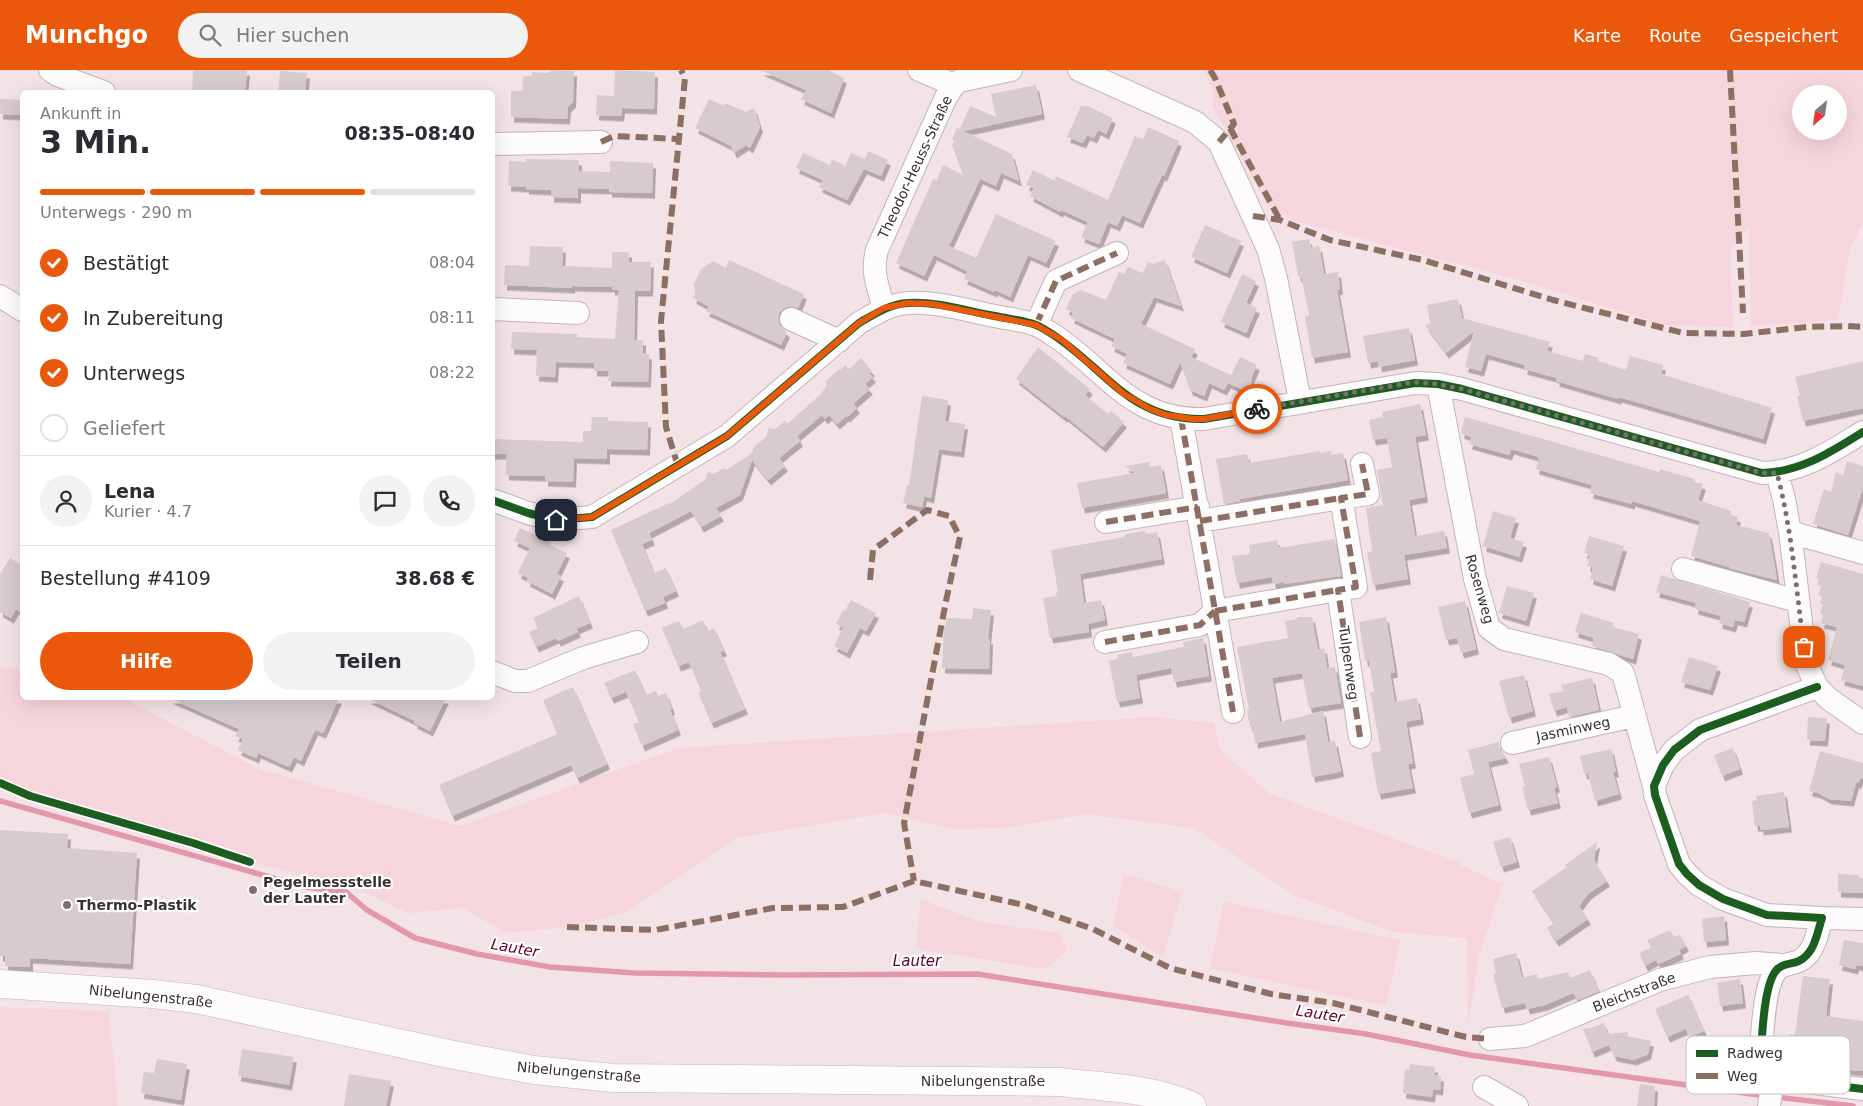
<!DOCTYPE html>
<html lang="de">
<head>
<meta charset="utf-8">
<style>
	:root { --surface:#fff; --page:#f2f2f3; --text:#2b2b33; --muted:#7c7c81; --line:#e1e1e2; --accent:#ea580c }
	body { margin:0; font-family:"DejaVu Sans",sans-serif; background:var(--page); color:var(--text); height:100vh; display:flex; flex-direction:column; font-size:19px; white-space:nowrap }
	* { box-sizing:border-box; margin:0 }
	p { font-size:16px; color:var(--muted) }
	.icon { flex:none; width:28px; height:28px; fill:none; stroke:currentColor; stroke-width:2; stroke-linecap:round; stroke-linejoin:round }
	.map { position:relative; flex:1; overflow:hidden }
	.side { position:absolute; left:20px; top:20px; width:475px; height:610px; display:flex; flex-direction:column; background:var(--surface); border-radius:8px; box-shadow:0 5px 20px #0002 }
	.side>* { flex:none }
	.needle { width:32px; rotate:209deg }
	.fabs { position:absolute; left:1792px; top:15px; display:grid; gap:10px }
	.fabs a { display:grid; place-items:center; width:55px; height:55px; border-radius:50%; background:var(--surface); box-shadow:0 5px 20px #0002; font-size:25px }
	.pin { position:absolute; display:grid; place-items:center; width:42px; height:42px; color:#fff; margin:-21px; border-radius:10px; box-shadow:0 2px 8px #0006 }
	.courier { position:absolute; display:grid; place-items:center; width:50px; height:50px; margin:-25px; border:4px solid #ea580c; border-radius:50%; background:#fff; color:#222; box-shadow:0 1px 6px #0007 }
	.overview em { font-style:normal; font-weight:800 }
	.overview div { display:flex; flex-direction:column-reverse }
	.overview { display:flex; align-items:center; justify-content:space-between; height:85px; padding:0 20px }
	h1 { font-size:32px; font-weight:800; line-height:38px }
	.bar { display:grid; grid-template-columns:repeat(4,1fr); gap:8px 5px; align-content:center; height:60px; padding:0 20px }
	.bar i { height:6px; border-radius:4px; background:var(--line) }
	.bar .active { background:var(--accent) }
	.bar p { grid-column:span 4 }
	.line { display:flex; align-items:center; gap:12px; padding:0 20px; border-top:1px solid var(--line) }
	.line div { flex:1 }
	.round { display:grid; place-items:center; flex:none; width:52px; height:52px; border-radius:26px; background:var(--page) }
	ol { padding:0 20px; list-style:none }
	li { display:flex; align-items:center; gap:15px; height:55px }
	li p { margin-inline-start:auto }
	li .icon { padding:5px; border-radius:50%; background:var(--accent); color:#fff; stroke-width:4 }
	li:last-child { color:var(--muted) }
	li i { width:28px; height:28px; border:2px solid var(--line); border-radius:50% }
	.button { display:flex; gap:10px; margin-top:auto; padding:10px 20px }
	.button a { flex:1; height:58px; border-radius:30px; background:var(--accent); color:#fff; font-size:20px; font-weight:800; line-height:58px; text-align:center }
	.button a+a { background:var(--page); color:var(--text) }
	header { display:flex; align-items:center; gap:30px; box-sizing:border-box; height:70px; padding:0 25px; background:var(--accent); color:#fff }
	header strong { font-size:24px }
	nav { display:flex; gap:28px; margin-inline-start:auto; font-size:18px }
	.search { width:350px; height:45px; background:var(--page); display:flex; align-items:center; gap:12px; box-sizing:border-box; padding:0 18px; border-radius:28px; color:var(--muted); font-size:19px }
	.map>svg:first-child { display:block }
	.green { fill:#f7d5dc; fill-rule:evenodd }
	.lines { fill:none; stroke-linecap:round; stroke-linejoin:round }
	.stream { stroke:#e297aa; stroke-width:5.5 }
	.building { fill:#d7cbcd; filter:url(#shadow) }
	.street-casing { stroke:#c2b5b8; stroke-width:24 }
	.primary-casing { stroke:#c2b5b8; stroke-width:29 }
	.street { stroke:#fdfbfb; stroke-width:22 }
	.primary { stroke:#fdfbfb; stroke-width:28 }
	.quiet { stroke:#8d6e63; stroke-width:6; stroke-dasharray:12 6; stroke-linecap:butt }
	.cycleway-casing { stroke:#fff; stroke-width:11 }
	.cycleway { stroke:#1b5e20; stroke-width:8 }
	.done { stroke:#7b6e70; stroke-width:5; stroke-dasharray:0 9 }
	.route { stroke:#ea580c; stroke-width:6 }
	.poi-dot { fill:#7b6e70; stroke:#fff; stroke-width:2 }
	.labels { text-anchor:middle; stroke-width:4.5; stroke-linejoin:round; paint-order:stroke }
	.street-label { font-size:14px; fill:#3a2f31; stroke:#fff }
	.poi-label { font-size:14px; font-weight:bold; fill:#3a2f31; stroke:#fff; text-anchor:start }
	.water-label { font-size:15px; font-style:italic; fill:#62022b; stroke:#fff }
	.key { fill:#fff; stroke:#c4c1c1; stroke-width:1 }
	.key-label { font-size:14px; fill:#3a2f31 }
</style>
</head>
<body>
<header>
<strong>Munchgo</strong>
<div class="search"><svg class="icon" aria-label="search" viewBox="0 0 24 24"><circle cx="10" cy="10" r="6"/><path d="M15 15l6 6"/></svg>Hier suchen</div>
<nav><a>Karte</a><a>Route</a><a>Gespeichert</a></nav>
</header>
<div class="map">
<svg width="1863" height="1036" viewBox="0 0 1863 1036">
	<defs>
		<filter id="shadow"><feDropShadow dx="3" dy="5.5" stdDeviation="0" flood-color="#0004"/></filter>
	</defs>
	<rect width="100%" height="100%" fill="#f3e3e6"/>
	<!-- green -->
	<path class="green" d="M1203 0H1863V152L1850 180 1838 250 1751 256 1749 156 1730 180 1733 257 1660 255 1637 246 1519 210 1294 151 1268 135 1212 35 1214 22ZM1801 24H1839V61H1801Z
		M0 597 22 600V628H123L259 699 461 756 678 678 1154 647 1214 653 1219 679 1270 724 1453 790 1458 789 1462 796 1502 814 1479 887 1468 956 1467 868 1393 862 1294 825 1194 758 1084 744 1011 757 957 760 883 743 736 768 624 843 567 857 505 863 464 838 408 843 349 815 250 792 193 772 30 726 0 713Z
		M1124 804 1182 822 1163 887 1113 856Z
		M921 829 980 852 1061 863 1067 881 1045 899 916 879Z
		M1224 832 1400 870 1386 936 1210 898Z
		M0 937 109 941 118 1036H0Z"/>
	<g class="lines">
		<!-- stream -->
		<path class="stream" d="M0 731 305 817 346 822 367 840 415 868 477 884 550 897 635 903 785 905 977 904 1287 953 1366 964 1470 985 1766 1026
			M1776 1027 1853 1036"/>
	</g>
	<!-- building -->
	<path class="building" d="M193 0H247L245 22H192Z
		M551 0 574 1 573 32 568 37 567 49 511 47V21H522L523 6H532V2L548 3Z
		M615 0 655 2 654 39 622 38 621 46 596 45 597 25 614 26Z
		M760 0H828L844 8 831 43 801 29 806 20Z
		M280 1 307 3 305 22H278Z
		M1036 15 1042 44 963 61 1012 84 1019 111 1001 103 996 116 980 109 949 176 976 188 996 144 1056 171 1046 193 1028 185 1010 227 995 220 994 222 964 209 967 201 934 185 924 206 896 193 933 109 937 110 943 95 963 105 952 75 954 72 952 69 957 58 960 59 970 36 996 47 991 24Z
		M0 29 22 30V45L0 44Z
		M709 29 724 36 725 33 746 42 754 38 760 57 750 78 746 75 734 83 731 76 695 58Z
		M1081 36H1087L1113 48 1106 64 1098 60 1094 68 1087 65 1083 73 1067 67Z
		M1148 57 1179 71 1164 106 1162 105 1140 153 1122 145 1117 156 1108 152 1099 174 1081 167 1088 152 1061 140 1060 142 1030 126 1034 118 1026 115 1033 100 1055 111 1056 106 1108 130 1135 66 1143 69Z
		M868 81 888 90 881 106 864 99 847 130 819 117 823 110 796 98 803 83 830 95 832 89 845 96 851 83 865 89Z
		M526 89 579 90V101L610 102V91L653 93 652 123 609 122V119L578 118V128L551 127V120L526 119V117L508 116 509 91 526 92Z
		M1205 155 1241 171 1227 203 1191 187Z
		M1309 169 1311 178 1319 176 1324 204 1338 202 1340 219 1337 220 1348 282 1312 288 1305 246H1309L1302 209 1298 206 1292 172Z
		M530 176 563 177 562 196 612 198V182H629V192H651L650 221H635L634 270H643V283L649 284 648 312 608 311 609 301H594V293L556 292 555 307 536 306 537 280 511 279 512 262 577 264V267L615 269 619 220H612V217L572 216V218L504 215 505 195 529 196Z
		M729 190 804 224 798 238 789 236 783 239 779 243 778 250 780 256 787 262 781 275 706 241 709 237 693 228 695 224 694 214 701 199 713 191 726 198Z
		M1165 190 1181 236 1154 227 1141 254 1195 279 1191 287 1231 305 1240 287 1257 295 1251 308 1252 311 1248 322 1228 313 1224 320 1209 313 1204 326 1190 320 1180 292 1170 314 1123 293 1127 284 1111 276 1115 269 1071 248 1073 243 1066 239 1073 224 1081 220 1106 230 1119 202 1124 204 1128 197 1143 203 1148 192 1153 194Z
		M1242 204 1256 211 1246 233 1257 238 1246 263 1221 252Z
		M1458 229 1462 248 1550 272 1547 281 1583 291 1585 284 1599 288 1598 291 1626 300 1630 286 1663 295 1661 304 1772 338 1763 369 1619 327 1618 329 1556 311 1557 308 1524 299 1525 295 1486 284 1481 301 1465 297 1474 261 1446 283 1425 255 1430 254 1427 235Z
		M1409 258 1415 290 1379 297 1378 291 1368 293 1363 266Z
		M1038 277 1090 319 1085 325 1108 344 1111 341 1124 352 1103 377 1065 346 1064 347 1016 309Z
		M861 288 872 301 869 303 873 307 865 314 870 319 855 332 854 334 857 338 847 347 846 346 837 354 829 345 825 349 822 345 797 366 800 371 779 388 785 396 768 410 752 390 740 425 716 438 721 446 701 457 691 441 649 463 652 470 642 474 654 503 666 498 676 521 663 527 665 533 645 541 611 460 669 433 670 434 706 409 708 402 714 404 724 398 726 400 748 386 753 381V378L767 366 768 358 775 359 785 351 787 354 821 324 827 314 825 312 839 299 840 300 845 295 849 299Z
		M1863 291V338L1803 351 1797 326H1800L1795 307Z
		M922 326 948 330 945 351 965 354 961 382 939 379 931 428 924 426 922 437 903 433 907 415H909Z
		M1420 334 1426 365 1415 367 1425 427 1409 430 1415 466 1444 461 1447 478 1404 485 1408 509 1373 515 1367 483 1372 481 1366 438 1383 435 1377 400 1392 397 1387 368 1373 370 1369 350 1383 347 1382 342Z
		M592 347H608V351L648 352 647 380 607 379V389L574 388 573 412 545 411V406L506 405V384H492V369L583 372V361H591Z
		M1465 347 1659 402 1660 399 1695 409 1694 412 1703 414 1698 430 1731 441V445L1738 447 1736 455 1769 463 1777 510 1729 498V497L1691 486 1700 451 1632 431V434L1590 423 1592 415 1536 399 1539 387 1511 379 1509 385 1469 374 1471 367 1461 363Z
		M1320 381 1321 383 1331 381V385L1343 383 1348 410 1240 429V431L1224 434 1216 389 1247 384 1249 393Z
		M1847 391 1863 396V417L1848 465 1813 454 1824 419 1831 422 1836 402 1843 405Z
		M1149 392 1150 397 1161 395 1166 423 1082 438 1077 413 1135 403 1125 396Z
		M1493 441 1516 448 1510 468 1524 472 1519 487 1483 476Z
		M520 458 551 472 550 475 567 483 557 504 561 506 552 524 527 511 528 508 518 503 530 478 514 471Z
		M1144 461 1147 464 1157 462 1162 489 1080 504 1084 533 1101 530 1105 550 1088 554 1089 562 1050 568 1043 528 1057 526 1056 522H1058L1051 480 1124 467 1126 464Z
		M1589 466 1624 476 1612 516 1590 509 1593 497 1587 496 1590 485 1584 483Z
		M1335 469 1341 506 1284 514V512L1273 514 1272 507 1237 513 1232 486 1250 484 1249 475 1277 470 1278 478Z
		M10 488 22 495V544L16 539 11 548 0 542V504Z
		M1821 492 1863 504V616L1841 610 1845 595 1828 590 1837 557 1821 553 1823 544H1820L1823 534H1820L1822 526 1819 525 1821 516 1817 515 1819 509 1816 508Z
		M1661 505 1750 532 1744 552 1735 550 1733 557 1719 553 1721 546 1695 539 1696 533 1656 522Z
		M1507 516 1534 523 1526 551 1499 543Z
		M579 526 590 553 576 559 578 562 558 571 556 568 536 577 529 562 538 558 533 548Z
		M851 530 876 543 866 561 860 558 847 583 834 576 843 558 836 554 843 540 845 541Z
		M1465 531 1476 579 1461 583 1457 568 1446 570 1438 537Z
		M973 538 991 540 988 569H990L989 599 942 598 944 557 946 556V548L972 549Z
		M1581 543 1614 553 1613 557 1639 564 1633 589 1592 576 1594 568 1575 562Z
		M1297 547H1312L1318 580 1324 578 1327 598 1335 597 1341 633 1309 638 1302 603 1272 608 1280 652 1323 641 1328 672 1335 671 1341 701 1335 703 1312 707 1305 664 1255 673 1253 657H1250L1247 641 1249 640 1237 577 1288 568 1285 551 1297 549Z
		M1386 547 1395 602 1390 603 1395 632 1417 628 1421 649 1406 652 1413 693 1408 694 1413 718 1378 724 1371 683 1381 681 1370 622H1374L1369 591H1365L1359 552Z
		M703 550 707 561 714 558 724 581 720 582 745 639 711 653 698 622 701 621 689 592 678 596 662 558 679 551 683 559Z
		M1203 568 1209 606 1174 612 1171 598 1136 605 1140 628 1117 632 1109 591 1118 589V585L1132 582 1133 587 1184 577 1183 572Z
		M1689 587 1718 596 1710 620 1681 612Z
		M635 600 646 625 656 621 658 626 666 623 672 639 670 640 678 660 642 676 633 654 639 652 626 622 611 628 604 613Z
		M1524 605 1533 641 1509 648 1499 611Z
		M1592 608 1599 640 1569 647 1567 637 1554 641 1549 624 1563 621 1561 615Z
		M573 617 607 694 577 708 571 695 452 746 439 715 557 664 543 630Z
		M169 628H339L323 663 315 660 301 691 294 687 289 697 258 683 256 688 238 680 243 669 235 666 239 659Z
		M367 628H446L430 661 414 653 415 651Z
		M1808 647 1827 648 1825 671 1807 670Z
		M1499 672V676L1506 688 1488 692 1499 735 1469 743 1460 708 1474 704 1468 680Z
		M1733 678 1740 699 1722 706 1714 685Z
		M1611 679 1616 702H1613L1619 724 1595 731 1588 703 1584 704 1580 686Z
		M1820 681 1863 693V709H1860L1858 713H1856L1851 731 1829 729 1818 723 1809 721Z
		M1549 687 1557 717 1554 718 1558 733 1528 740 1522 717H1525L1519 694Z
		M1784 722 1789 757 1761 760 1760 756H1755L1752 731 1757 730 1756 726Z
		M0 760 68 764 67 778 137 783 130 894 30 888V897L5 896V886H0Z
		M1510 767 1517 792 1501 797 1493 772Z
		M1597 772 1594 790 1607 811 1588 824 1579 836 1588 849 1556 871 1547 858 1554 853 1532 821 1567 797 1565 795Z
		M1838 804 1859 805V808H1863V823L1838 822Z
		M1724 846 1726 870 1704 872 1702 849Z
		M1670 860 1674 867 1680 865 1686 876 1679 880 1681 884 1658 894 1656 890 1645 896 1639 883 1651 878 1647 870Z
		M1844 870 1863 873V896L1856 895 1855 899 1839 895Z
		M1516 883 1522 908 1537 904 1538 909 1568 902 1570 908 1590 900 1599 921 1578 930 1573 923 1545 935 1527 939 1525 933 1502 938 1493 904 1496 903 1493 889Z
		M1803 906 1830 909 1826 946 1863 951V1001L1840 999 1841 993 1813 989 1812 996 1787 993 1790 964 1795 965Z
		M1740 909 1743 933 1720 936 1717 913Z
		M1688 925 1704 961 1689 967 1686 959 1667 967 1655 939Z
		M1604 953 1608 964 1628 962 1627 966 1651 971 1648 984 1634 990 1614 986 1609 975 1592 982 1583 959 1591 958Z
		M242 979 294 987 289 1015 238 1006Z
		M157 989 187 994 181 1030 141 1023 144 1002 154 1003Z
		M1410 994 1435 997V1005L1441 1006 1440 1020 1433 1019 1432 1027 1403 1023 1405 999 1409 1000Z
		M349 1004 391 1011 386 1036H344Z
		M1640 1014 1655 1016 1654 1036H1637Z"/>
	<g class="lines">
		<!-- street casing -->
		<g class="street-casing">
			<path id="street" d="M50 0 57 5 104 22
				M919 0 954 15
				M1079 0 1195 52 1219 72 1268 179 1276 208 1300 331
				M492 74 601 72
				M0 226 22 240
				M884 238C878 217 871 202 877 180L946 27 954 15 959 11 1011 0
				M492 239 578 243
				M791 249 839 271
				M1036 255 1056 211 1117 183
				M1438 314 1475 509 1489 558 1504 569 1609 594 1623 603 1654 716
				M1181 348 1233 642
				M1777 403 1784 429 1790 462 1806 593 1817 617 1829 629 1863 653
				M492 430 528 443 556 450 592 447 727 366 859 253C875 244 889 234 908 233 936 231 967 241 995 246 1008 249 1023 250 1036 255 1041 257 1047 261 1052 264 1106 299 1130 351 1204 349L1415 313 1438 314 1462 319 1762 403C1801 402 1831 382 1863 362
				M1200 451 1341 428
				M1106 452 1198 437
				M1790 462 1863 483
				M1683 499 1797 531
				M1215 541 1338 520
				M1105 572 1200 555 1215 541
				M492 602 515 611H528L583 588 637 572
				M1817 617 1700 660 1674 680 1663 695 1654 716 1655 725 1679 794 1687 804 1699 815 1723 829 1767 845 1822 848C1817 863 1815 883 1799 891 1790 895 1781 893 1775 902 1763 919 1762 972 1760 994 1762 1001 1766 1005 1773 1008L1863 1019
				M1360 667 1338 520 1356 517 1341 428 1368 424 1362 394
				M1512 673 1634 646
				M1822 848 1863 849
				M1490 969 1525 966 1660 910 1710 897 1756 893 1782 895
				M1484 1017 1517 1036
				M1769 1036 1773 1008"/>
		</g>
		<!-- primary casing -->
		<g class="primary-casing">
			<path id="primary" d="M0 914 153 924 196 929 449 984 534 1000 613 1008 1060 1012C1103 1017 1152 1018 1192 1036"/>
		</g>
		<!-- street -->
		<use href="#street" class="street"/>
		<!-- primary -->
		<use href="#primary" class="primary"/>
		<!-- quiet -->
		<path class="quiet" d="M1210 0 1215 8 1234 54 1219 72
			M1730 0 1743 243
			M1230 58 1280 150
			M601 72 614 66 678 69
			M1253 146 1280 150 1330 170 1423 190 1553 230 1683 263 1744 264 1807 257 1848 256 1863 257
			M1036 255 1056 211 1117 183
			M1181 348 1233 642
			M678 396 666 357 661 251 685 8 681 0
			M1200 451 1341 428
			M1106 452 1198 437
			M870 510 873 480 927 440 949 446 960 467 946 531 904 753 914 811
			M1215 541 1338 520
			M1105 572 1200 555 1215 541
			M1360 667 1338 520 1356 517 1341 428 1368 424 1362 394
			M567 857 655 860 773 838 843 837 914 811 1024 835 1093 859 1170 898 1271 924 1333 933 1466 967 1490 969"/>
		<!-- cycleway casing -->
		<g class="cycleway-casing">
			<path id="cycleway" d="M492 430 528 443 556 450 592 447 727 366 859 253C875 244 889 234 908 233 936 231 967 241 995 246 1008 249 1023 250 1036 255 1041 257 1047 261 1052 264 1106 299 1130 351 1204 349L1415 313 1438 314 1462 319 1762 403C1801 402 1831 382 1863 362
				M1817 617 1700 660 1674 680 1663 695 1654 716 1655 725 1679 794 1687 804 1699 815 1723 829 1767 845 1822 848C1817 863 1815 883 1799 891 1790 895 1781 893 1775 902 1763 919 1762 972 1760 994 1762 1001 1766 1005 1773 1008L1863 1019
				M0 713 30 726 193 773 250 792"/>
		</g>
		<!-- cycleway -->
		<use href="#cycleway" class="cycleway"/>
	</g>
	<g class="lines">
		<!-- done -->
		<path class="done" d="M1257 339 1415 312 1438 314 1462 319 1762 403H1777C1792 460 1796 519 1804 577"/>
		<!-- route -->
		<path class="route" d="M556 450 592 447 727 366 859 253 884 238 908 233 932 234 1036 255 1062 270 1124 324 1150 339 1166 345 1193 349H1204L1257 339"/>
	</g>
	<!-- markers -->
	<g class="poi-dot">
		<circle cx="253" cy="820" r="5"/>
		<circle cx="67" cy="835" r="5"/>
	</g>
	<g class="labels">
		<!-- street labels -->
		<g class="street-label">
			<text transform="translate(915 97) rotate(-65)" y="5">Theodor-Heuss-Straße</text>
			<text transform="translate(1480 519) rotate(74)" y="5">Rosenweg</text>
			<text transform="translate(1349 593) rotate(82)" y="5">Tulpenweg</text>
			<text transform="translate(1573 659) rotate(-12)" y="5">Jasminweg</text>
			<text transform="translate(1634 922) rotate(-21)" y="5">Bleichstraße</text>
			<text transform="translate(151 926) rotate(6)" y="5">Nibelungenstraße</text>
			<text transform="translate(579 1002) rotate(5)" y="5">Nibelungenstraße</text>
			<text x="983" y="1016">Nibelungenstraße</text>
		</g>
		<!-- poi labels -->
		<g class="poi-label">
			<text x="263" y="817">Pegelmessstelle<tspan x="263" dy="16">der Lauter</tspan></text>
			<text x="77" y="840">Thermo-Plastik</text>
		</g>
		<!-- water labels -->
		<g class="water-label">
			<text transform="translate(515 878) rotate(10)" y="5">Lauter</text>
			<text x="917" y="896">Lauter</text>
			<text transform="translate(1320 944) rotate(9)" y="5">Lauter</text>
		</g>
	</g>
	<!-- legend -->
	<rect x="1686" y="966" width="164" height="58" rx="8" class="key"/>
	<rect x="1696" y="980" width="22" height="7" fill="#1b5e20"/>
	<rect x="1696" y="1003" width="22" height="6" fill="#8d6e63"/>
	<g class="key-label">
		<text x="1727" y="988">Radweg</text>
		<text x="1727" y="1011">Weg</text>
	</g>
</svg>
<div class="fabs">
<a><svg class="needle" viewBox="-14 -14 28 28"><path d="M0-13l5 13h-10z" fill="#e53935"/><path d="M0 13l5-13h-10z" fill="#7c7c81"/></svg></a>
</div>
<div class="pin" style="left:1804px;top:577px;background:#ea580c"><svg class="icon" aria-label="bag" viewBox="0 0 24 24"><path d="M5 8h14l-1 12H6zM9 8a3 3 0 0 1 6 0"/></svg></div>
<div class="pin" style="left:556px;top:450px;background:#1f2937"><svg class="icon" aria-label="home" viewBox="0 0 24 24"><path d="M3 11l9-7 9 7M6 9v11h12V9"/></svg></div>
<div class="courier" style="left:1257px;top:339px"><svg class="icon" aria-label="bike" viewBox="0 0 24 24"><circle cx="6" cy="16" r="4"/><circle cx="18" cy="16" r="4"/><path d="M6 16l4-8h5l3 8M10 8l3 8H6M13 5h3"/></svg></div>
<section class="side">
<div class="overview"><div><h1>3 Min.</h1><p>Ankunft in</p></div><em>08:35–08:40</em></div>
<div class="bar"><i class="active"></i><i class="active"></i><i class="active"></i><i></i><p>Unterwegs · 290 m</p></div>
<ol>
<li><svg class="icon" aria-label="check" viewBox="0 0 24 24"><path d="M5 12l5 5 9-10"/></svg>Bestätigt<p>08:04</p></li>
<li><svg class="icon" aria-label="check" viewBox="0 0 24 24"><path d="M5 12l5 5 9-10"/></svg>In Zubereitung<p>08:11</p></li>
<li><svg class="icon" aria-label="check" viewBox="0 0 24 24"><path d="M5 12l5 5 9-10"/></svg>Unterwegs<p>08:22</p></li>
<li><i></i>Geliefert</li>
</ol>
<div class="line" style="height:90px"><a class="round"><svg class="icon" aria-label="person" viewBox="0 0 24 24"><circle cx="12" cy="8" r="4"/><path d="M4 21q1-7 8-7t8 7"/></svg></a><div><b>Lena</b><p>Kurier · 4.7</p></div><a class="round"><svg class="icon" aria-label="chat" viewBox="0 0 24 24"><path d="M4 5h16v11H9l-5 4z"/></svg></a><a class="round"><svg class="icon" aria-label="phone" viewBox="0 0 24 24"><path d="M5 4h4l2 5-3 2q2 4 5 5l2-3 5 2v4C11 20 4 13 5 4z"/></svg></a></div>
<div class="line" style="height:65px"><div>Bestellung #4109</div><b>38.68 €</b></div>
<div class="button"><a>Hilfe</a><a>Teilen</a></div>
</section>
</div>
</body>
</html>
